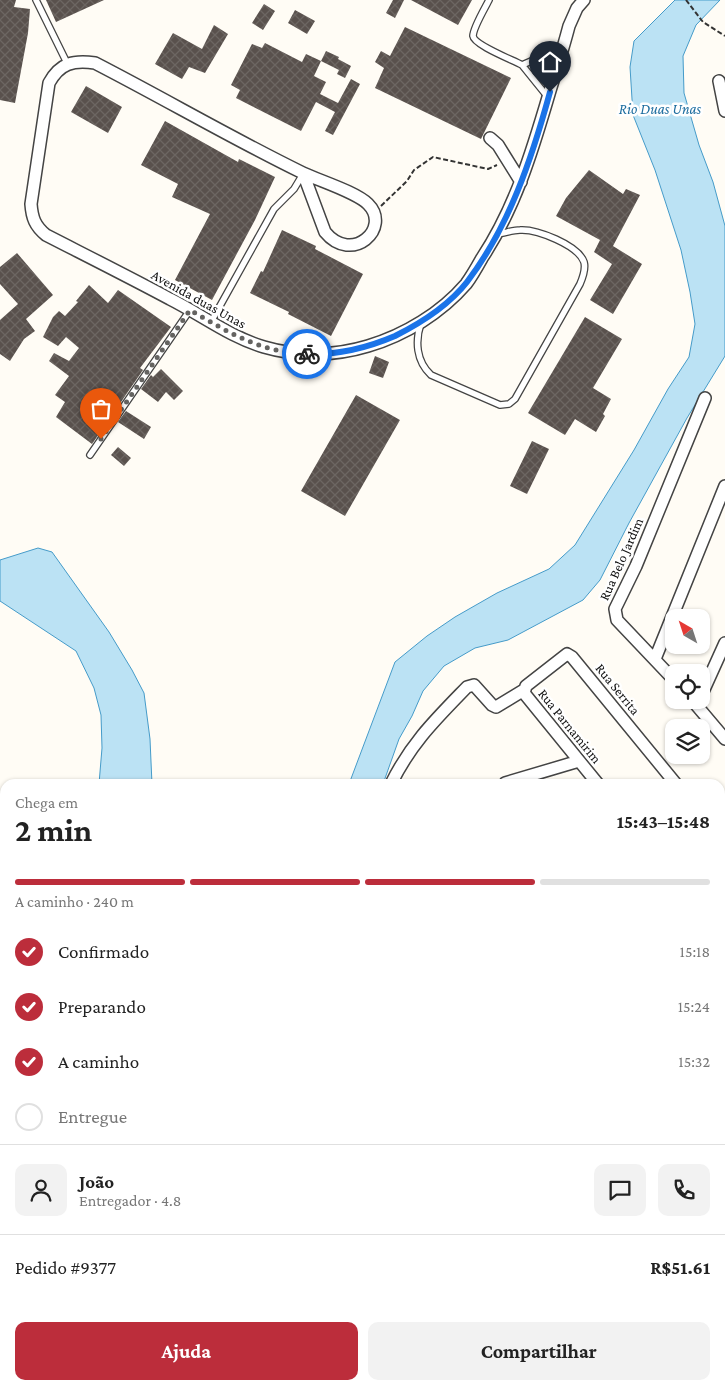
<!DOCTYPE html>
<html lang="pt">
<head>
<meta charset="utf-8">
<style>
	:root { --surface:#fff; --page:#f2f2f2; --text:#222; --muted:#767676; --line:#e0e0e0; --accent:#bc2d3b }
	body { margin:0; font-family:"Crimson Pro",serif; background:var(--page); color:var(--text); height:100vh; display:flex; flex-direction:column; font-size:19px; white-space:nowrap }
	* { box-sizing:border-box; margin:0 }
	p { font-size:16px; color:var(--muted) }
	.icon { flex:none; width:28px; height:28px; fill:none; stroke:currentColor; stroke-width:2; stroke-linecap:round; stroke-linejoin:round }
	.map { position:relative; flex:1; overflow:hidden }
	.panel { position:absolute; left:0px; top:779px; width:725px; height:611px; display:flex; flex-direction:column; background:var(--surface); border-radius:15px 15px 0 0; box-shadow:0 1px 4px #0004 }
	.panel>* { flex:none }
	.needle { width:32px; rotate:321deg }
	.buttons { position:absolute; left:665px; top:609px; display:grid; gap:10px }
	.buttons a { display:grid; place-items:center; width:45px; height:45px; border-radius:10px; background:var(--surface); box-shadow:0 1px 4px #0004; font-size:25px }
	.pin { position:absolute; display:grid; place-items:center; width:42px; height:42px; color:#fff; margin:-51px -21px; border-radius:50% 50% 50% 0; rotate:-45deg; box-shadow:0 0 5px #0007 }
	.pin .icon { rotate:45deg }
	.courier { position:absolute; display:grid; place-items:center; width:50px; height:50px; margin:-25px; border:4px solid #1a73e8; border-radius:50%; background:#fff; color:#222; box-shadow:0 1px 6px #0007 }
	.head em { font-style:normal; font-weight:700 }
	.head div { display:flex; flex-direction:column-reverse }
	.head { display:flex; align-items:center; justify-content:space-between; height:85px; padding:0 15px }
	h1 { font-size:32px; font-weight:700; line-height:38px }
	.bar { display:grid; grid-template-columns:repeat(4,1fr); gap:8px 5px; align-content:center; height:60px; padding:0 15px }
	.bar i { height:6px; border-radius:4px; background:var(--line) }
	.bar .current { background:var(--accent) }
	.bar p { grid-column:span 4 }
	.line { display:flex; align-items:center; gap:12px; padding:0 15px; border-top:1px solid var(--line) }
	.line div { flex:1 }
	.round { display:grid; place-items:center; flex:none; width:52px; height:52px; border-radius:10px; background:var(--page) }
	ol { padding:0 15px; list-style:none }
	li { display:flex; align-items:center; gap:15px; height:55px }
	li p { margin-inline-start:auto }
	li .icon { padding:5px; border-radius:50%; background:var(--accent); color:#fff; stroke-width:4 }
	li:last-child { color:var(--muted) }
	li i { width:28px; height:28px; border:2px solid var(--line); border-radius:50% }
	.action { display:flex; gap:10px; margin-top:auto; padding:10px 15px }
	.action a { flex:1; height:58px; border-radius:10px; background:var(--accent); color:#fff; font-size:20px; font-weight:700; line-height:58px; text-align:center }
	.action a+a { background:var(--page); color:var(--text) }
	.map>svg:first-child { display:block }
	.water { fill:#bbe2f4; stroke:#459bc9 }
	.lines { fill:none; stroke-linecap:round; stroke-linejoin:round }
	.stream { stroke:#459bc9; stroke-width:3 }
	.building { fill:url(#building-cross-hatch) }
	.lane-casing { stroke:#444; stroke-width:8 }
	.street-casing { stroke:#444; stroke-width:14 }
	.path { stroke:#333; stroke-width:2; stroke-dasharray:5 2.5; stroke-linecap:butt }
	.lane { stroke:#fff; stroke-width:5.5 }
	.street { stroke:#fff; stroke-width:11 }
	.done { stroke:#646361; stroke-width:5; stroke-dasharray:0 9 }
	.route { stroke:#1a73e8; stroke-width:6 }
	.labels { text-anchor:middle; stroke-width:5; stroke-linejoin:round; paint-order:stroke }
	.street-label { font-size:14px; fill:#111; stroke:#fff }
	.water-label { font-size:15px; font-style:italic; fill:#1d6d9f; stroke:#fff }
</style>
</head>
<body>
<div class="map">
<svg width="725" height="1389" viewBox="0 0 725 1389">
	<defs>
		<pattern id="building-cross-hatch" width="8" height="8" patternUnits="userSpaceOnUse" patternTransform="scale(1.25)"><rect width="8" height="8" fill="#59514d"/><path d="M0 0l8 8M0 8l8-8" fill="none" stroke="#6c6662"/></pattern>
	</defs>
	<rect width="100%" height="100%" fill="#fffcf5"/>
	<!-- water -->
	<path class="water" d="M675 0H720L696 25 683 56 684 93 699 145 713 182 725 226V356L687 418 629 523 600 580 583 600 508 640 475 648 444 666 423 691 412 716 399 739 383 784H349L395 662 427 636 455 617 497 593 549 569 575 545 634 450 668 389 689 357 695 324 690 292 681 250 655 170 633 115 630 67 634 41Z
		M38 548 52 552 109 632 132 670 144 693 150 739 152 784H99L102 748 101 715 94 688 76 651 0 601V560Z"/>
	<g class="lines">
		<!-- stream -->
		<path class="stream" d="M0 1184 5 1178"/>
	</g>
	<!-- building -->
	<path class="building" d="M0 0H16L14 7 30 9 28 33 15 103 0 100Z
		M46 0H104L56 22Z
		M393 0H404L395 18 386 13Z
		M411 0H472L458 25Z
		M264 4 275 11 263 30 252 23Z
		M295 10 315 21 307 34 288 23Z
		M214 25 228 34 205 73 189 67 182 79 155 64 173 33 202 49Z
		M405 27 511 78 481 139 375 88 384 68 375 62 381 51 390 56Z
		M265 43 302 62 306 54 321 61 314 76 326 82 320 94 338 103 351 79 360 84 333 135 325 131 335 112 316 102 301 131 236 98 240 90 231 85 252 44 262 48Z
		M326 51 339 57 338 59 351 66 345 78 337 74 339 70 321 61Z
		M86 86 122 107 108 133 71 112Z
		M165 121 238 162 239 159 275 177 255 220 212 300 175 280 210 214 172 197 178 184 141 165Z
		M589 170 623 194 626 189 640 195 613 246 642 264 613 314 590 300 612 264 594 252 600 240 556 216 566 198Z
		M282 230 316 246 315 249 363 274 331 336 288 314 289 312 250 293 261 271 263 272Z
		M17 253 53 295 26 319 35 331 24 339 10 361 0 354V320L18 304 0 284V267Z
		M89 285 108 303 118 290 171 327 140 368 143 370 92 444 56 417 65 402 55 395 69 376 49 361 54 353 69 361 79 348 66 337 58 346 43 337 53 317 59 311 65 316 78 302 76 301Z
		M585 317 622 339 593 388 611 399 603 414 605 416 596 432 575 419 565 435 528 413Z
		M375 356 389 362 383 378 369 373Z
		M161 369 183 391 174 400 166 392 158 402 141 389 151 375 153 377Z
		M356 395 400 420 345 516 301 491Z
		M126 411 151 427 144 439 118 422Z
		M532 441 549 449 527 494 510 486Z
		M118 447 131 458 124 466 111 455Z"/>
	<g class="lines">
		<!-- lane casing -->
		<g class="lane-casing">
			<path id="lane" d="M36 0 68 65
				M489 0C485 8 473 28 473 36 474 45 513 60 522 65L564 47
				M522 65 547 96
				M211 322 274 209 294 189 303 174
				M421 323C415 341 416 361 431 375L500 405 509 404 515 399 580 284C583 277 586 269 584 262 578 245 537 229 520 230 513 230 505 233 497 234
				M90 455 190 310
				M720 929 725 931"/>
		</g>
		<!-- street casing -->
		<g class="street-casing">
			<path id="street" d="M719 81 725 111
				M490 138 498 145 521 182
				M303 173 325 232C352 265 392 228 368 204 356 192 320 181 303 173 233 139 165 99 95 63 73 60 60 63 49 83L31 204C32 218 35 226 46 235 87 256 129 277 170 299 202 315 230 337 264 347 298 357 335 356 368 346 405 335 441 313 466 284 472 276 477 267 482 258 515 208 532 152 549 94 556 71 563 49 569 26L577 8 584 0
				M655 659 725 486
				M674 680 617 620 615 609 636 566 705 398
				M701 696 725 643
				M692 700 725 739
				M505 783 579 761
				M391 784C411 743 436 719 467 687L474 685 492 705 496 707 524 690
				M598 784 524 693 526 686 567 654 572 657 676 784
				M720 837 725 843
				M720 890 725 892
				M720 1189 725 1174
				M720 1288 725 1292
				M720 1381 722 1389"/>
		</g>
		<!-- path -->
		<path class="path" d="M686 0 703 22 725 36
			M381 206 407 181 414 170 433 157 488 169 497 165
			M0 890 5 896
			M0 1032 5 1027"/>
		<!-- lane -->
		<use href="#lane" class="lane"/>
		<!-- street -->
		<use href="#street" class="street"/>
	</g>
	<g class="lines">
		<!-- done -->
		<path class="done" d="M101 439 190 310C230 333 259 352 307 354"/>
		<!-- route -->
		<path class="route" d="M307 354C337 355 367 348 395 336 421 323 449 305 467 282 509 227 532 158 550 92"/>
	</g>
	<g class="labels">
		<!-- street labels -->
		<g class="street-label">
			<text transform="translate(199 299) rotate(29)" y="5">Avenida duas Unas</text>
			<text transform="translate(621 559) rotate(-66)" y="5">Rua Belo Jardim</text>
			<text transform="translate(618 689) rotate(51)" y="5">Rua Serrita</text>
			<text transform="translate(570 726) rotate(51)" y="5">Rua Parnamirim</text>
		</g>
		<!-- water labels -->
		<g class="water-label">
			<text x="660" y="114">Rio Duas Unas</text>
		</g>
	</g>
</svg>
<div class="buttons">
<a><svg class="needle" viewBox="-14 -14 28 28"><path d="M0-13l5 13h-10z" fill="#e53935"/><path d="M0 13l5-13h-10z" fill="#767676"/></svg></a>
<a><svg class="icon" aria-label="locate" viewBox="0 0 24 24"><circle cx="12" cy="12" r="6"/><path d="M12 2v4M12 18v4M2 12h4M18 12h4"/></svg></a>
<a><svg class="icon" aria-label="layers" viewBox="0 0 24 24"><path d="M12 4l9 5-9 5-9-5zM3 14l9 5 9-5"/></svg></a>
</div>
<div class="pin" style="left:101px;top:439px;background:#ea580c"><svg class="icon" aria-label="bag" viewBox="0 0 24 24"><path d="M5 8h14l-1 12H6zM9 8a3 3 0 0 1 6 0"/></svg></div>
<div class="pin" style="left:550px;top:92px;background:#1f2937"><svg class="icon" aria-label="home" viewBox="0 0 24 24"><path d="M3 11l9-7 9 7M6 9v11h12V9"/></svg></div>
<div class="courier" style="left:307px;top:354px"><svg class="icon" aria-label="bike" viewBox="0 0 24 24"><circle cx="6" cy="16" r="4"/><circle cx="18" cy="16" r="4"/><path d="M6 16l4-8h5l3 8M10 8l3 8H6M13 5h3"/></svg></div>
<section class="panel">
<div class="head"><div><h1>2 min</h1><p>Chega em</p></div><em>15:43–15:48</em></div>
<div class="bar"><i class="current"></i><i class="current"></i><i class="current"></i><i></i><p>A caminho · 240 m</p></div>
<ol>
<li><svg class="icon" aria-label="check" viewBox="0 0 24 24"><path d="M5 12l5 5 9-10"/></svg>Confirmado<p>15:18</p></li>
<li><svg class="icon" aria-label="check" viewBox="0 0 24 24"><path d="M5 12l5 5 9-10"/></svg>Preparando<p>15:24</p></li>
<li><svg class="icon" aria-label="check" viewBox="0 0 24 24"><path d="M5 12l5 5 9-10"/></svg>A caminho<p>15:32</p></li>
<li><i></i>Entregue</li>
</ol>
<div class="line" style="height:90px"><a class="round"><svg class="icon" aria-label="person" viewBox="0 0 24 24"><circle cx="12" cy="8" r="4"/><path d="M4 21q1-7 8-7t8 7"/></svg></a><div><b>João</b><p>Entregador · 4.8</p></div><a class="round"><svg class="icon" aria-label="chat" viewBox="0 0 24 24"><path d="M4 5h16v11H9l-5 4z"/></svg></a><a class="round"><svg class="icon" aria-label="phone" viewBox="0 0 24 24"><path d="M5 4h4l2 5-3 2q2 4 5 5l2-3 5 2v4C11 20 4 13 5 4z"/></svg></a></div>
<div class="line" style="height:65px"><div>Pedido #9377</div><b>R$51.61</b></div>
<div class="action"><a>Ajuda</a><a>Compartilhar</a></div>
</section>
</div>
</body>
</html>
